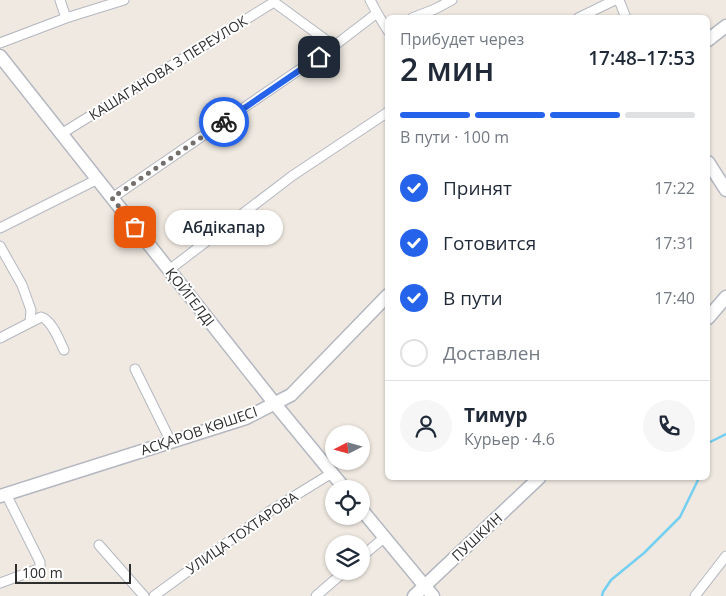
<!DOCTYPE html>
<html lang="ru">
<head>
<meta charset="utf-8">
<style>
	:root { --surface:#fff; --page:#f6f6f7; --text:#1f2937; --muted:#747a83; --line:#e0e1e3; --accent:#2563eb }
	body { margin:0; font-family:"Open Sans",sans-serif; background:var(--page); color:var(--text); height:100vh; display:flex; flex-direction:column; font-size:19px; white-space:nowrap }
	* { box-sizing:border-box; margin:0 }
	p { font-size:16px; color:var(--muted) }
	.icon { flex:none; width:28px; height:28px; fill:none; stroke:currentColor; stroke-width:2; stroke-linecap:round; stroke-linejoin:round }
	.map { position:relative; flex:1; overflow:hidden }
	.side { position:absolute; left:385px; top:15px; width:325px; height:465px; display:flex; flex-direction:column; background:var(--surface); border-radius:8px; box-shadow:0 1px 4px #0004 }
	.side>* { flex:none }
	.needle { width:32px; rotate:264deg }
	.controls { position:absolute; left:325px; top:425px; display:grid; gap:10px }
	.controls a { display:grid; place-items:center; width:45px; height:45px; border-radius:50%; background:var(--surface); box-shadow:0 1px 4px #0004; font-size:25px }
	.scale { position:absolute; left:15px; bottom:12px; width:116px; box-sizing:border-box; padding-left:5px; border:2px solid #2e2e2e; border-top:0; font-size:14px; line-height:18px; white-space:nowrap; color:#2e2e2e; -webkit-text-stroke:4px #fff; paint-order:stroke }
	.pin { position:absolute; display:grid; place-items:center; width:42px; height:42px; color:#fff; margin:-21px; border-radius:10px; box-shadow:0 2px 8px #0006 }
	.courier { position:absolute; display:grid; place-items:center; width:50px; height:50px; margin:-25px; border:4px solid #2563eb; border-radius:50%; background:#fff; color:#222; box-shadow:0 1px 6px #0007 }
	.bubble { position:absolute; height:35px; border-radius:18px; background:var(--surface); box-shadow:0 1px 4px #0004; font-size:16px; font-weight:600; line-height:35px; text-align:center }
	.headline em { font-style:normal; font-weight:600 }
	.headline div { display:flex; flex-direction:column-reverse }
	.headline { display:flex; align-items:center; justify-content:space-between; height:85px; padding:0 15px }
	h1 { font-size:32px; font-weight:600; line-height:38px }
	.bar { display:grid; grid-template-columns:repeat(4,1fr); gap:8px 5px; align-content:center; height:60px; padding:0 15px }
	.bar i { height:6px; border-radius:4px; background:var(--line) }
	.bar .current { background:var(--accent) }
	.bar p { grid-column:span 4 }
	.line { display:flex; align-items:center; gap:12px; padding:0 15px; border-top:1px solid var(--line) }
	.line div { flex:1 }
	.round { display:grid; place-items:center; flex:none; width:52px; height:52px; border-radius:26px; background:var(--page) }
	ol { padding:0 15px; list-style:none }
	li { display:flex; align-items:center; gap:15px; height:55px }
	li p { margin-inline-start:auto }
	li .icon { padding:5px; border-radius:50%; background:var(--accent); color:#fff; stroke-width:4 }
	li:last-child { color:var(--muted) }
	li i { width:28px; height:28px; border:2px solid var(--line); border-radius:50% }
	.map>svg:first-child { display:block }
	.lines { fill:none; stroke-linecap:round; stroke-linejoin:round }
	.stream { stroke:#75cff0; stroke-width:2.5 }
	.street-casing { stroke:#b4b7c1; stroke-width:11 }
	.secondary-casing { stroke:#b4b7c1; stroke-width:15 }
	.street { stroke:#fff; stroke-width:9 }
	.secondary { stroke:#fff; stroke-width:12 }
	.done { stroke:#726f6d; stroke-width:5; stroke-dasharray:0 9 }
	.route { stroke:#2563eb; stroke-width:6 }
	.labels { text-anchor:middle; stroke-width:4; stroke-linejoin:round; paint-order:stroke }
	.street-label { font-size:14px; fill:#2e2e2e; stroke:#fff }
</style>
</head>
<body>
<div class="map">
<svg width="726" height="596" viewBox="0 0 726 596">
	<rect width="100%" height="100%" fill="#efe9e1"/>
	<g class="lines">
		<!-- stream -->
		<path class="stream" d="M708 445V443L726 434
			M602 596 603 592 611 580 644 553 680 517 699 478"/>
		<!-- street casing -->
		<g class="street-casing">
			<path id="street" d="M274 0V2L334 46 377 13
				M370 0 377 13 388 31
				M619 0 626 18
				M66 18 124 0
				M412 18 435 9 452 0
				M578 18 615 0
				M0 43 66 18 60 0
				M61 134 274 2
				M112 198 334 46
				M0 228 98 179
				M0 246 22 285 31 310 30 322
				M169 270 292 176 388 112
				M0 338 41 317C52 320 59 340 64 350
				M135 369 171 442
				M99 545 144 596
				M361 557 385 537
				M0 583 38 569 40 567V562L6 494
				M154 596 270 511 332 473
				M316 596 345 571
				M695 596 726 556"/>
		</g>
		<!-- secondary casing -->
		<g class="secondary-casing">
			<path id="secondary" d="M708 40 726 26
				M0 56 275 404 345 489
				M708 162 726 190
				M708 318 726 297
				M0 496 246 418 291 395 388 295
				M361 509 433 596
				M414 596 539 478"/>
		</g>
		<!-- street -->
		<use href="#street" class="street"/>
		<!-- secondary -->
		<use href="#secondary" class="secondary"/>
	</g>
	<g class="lines">
		<!-- done -->
		<path class="done" d="M135 227 112 198 224 122"/>
		<!-- route -->
		<path class="route" d="M224 122 319 57"/>
	</g>
	<g class="labels">
		<!-- street labels -->
		<g class="street-label">
			<text transform="translate(168 68) rotate(-32)" y="5">КАШАГАНОВА 3 ПЕРЕУЛОК</text>
			<text transform="translate(190 297) rotate(52)" y="5">ҚОЙГЕЛДІ</text>
			<text transform="translate(199 431) rotate(-19)" y="5">АСҚАРОВ КӨШЕСІ</text>
			<text transform="translate(242 533) rotate(-35)" y="5">УЛИЦА ТОХТАРОВА</text>
			<text transform="translate(477 537) rotate(-43)" y="5">ПУШКИН</text>
		</g>
	</g>
</svg>
<div class="controls">
<a><svg class="needle" viewBox="-14 -14 28 28"><path d="M0-13l5 13h-10z" fill="#e53935"/><path d="M0 13l5-13h-10z" fill="#747a83"/></svg></a>
<a><svg class="icon" aria-label="locate" viewBox="0 0 24 24"><circle cx="12" cy="12" r="6"/><path d="M12 2v4M12 18v4M2 12h4M18 12h4"/></svg></a>
<a><svg class="icon" aria-label="layers" viewBox="0 0 24 24"><path d="M12 4l9 5-9 5-9-5zM3 14l9 5 9-5"/></svg></a>
</div>
<div class="scale">100 m</div>
<div class="pin" style="left:135px;top:227px;background:#ea580c"><svg class="icon" aria-label="bag" viewBox="0 0 24 24"><path d="M5 8h14l-1 12H6zM9 8a3 3 0 0 1 6 0"/></svg></div>
<div class="pin" style="left:319px;top:57px;background:#1f2937"><svg class="icon" aria-label="home" viewBox="0 0 24 24"><path d="M3 11l9-7 9 7M6 9v11h12V9"/></svg></div>
<div class="courier" style="left:224px;top:122px"><svg class="icon" aria-label="bike" viewBox="0 0 24 24"><circle cx="6" cy="16" r="4"/><circle cx="18" cy="16" r="4"/><path d="M6 16l4-8h5l3 8M10 8l3 8H6M13 5h3"/></svg></div>
<div class="bubble" style="left:165px;top:210px;width:118px">Абдiкапар</div>
<section class="side">
<div class="headline"><div><h1>2 мин</h1><p>Прибудет через</p></div><em>17:48–17:53</em></div>
<div class="bar"><i class="current"></i><i class="current"></i><i class="current"></i><i></i><p>В пути · 100 m</p></div>
<ol>
<li><svg class="icon" aria-label="check" viewBox="0 0 24 24"><path d="M5 12l5 5 9-10"/></svg>Принят<p>17:22</p></li>
<li><svg class="icon" aria-label="check" viewBox="0 0 24 24"><path d="M5 12l5 5 9-10"/></svg>Готовится<p>17:31</p></li>
<li><svg class="icon" aria-label="check" viewBox="0 0 24 24"><path d="M5 12l5 5 9-10"/></svg>В пути<p>17:40</p></li>
<li><i></i>Доставлен</li>
</ol>
<div class="line" style="height:90px"><a class="round"><svg class="icon" aria-label="person" viewBox="0 0 24 24"><circle cx="12" cy="8" r="4"/><path d="M4 21q1-7 8-7t8 7"/></svg></a><div><b>Тимур</b><p>Курьер · 4.6</p></div><a class="round"><svg class="icon" aria-label="phone" viewBox="0 0 24 24"><path d="M5 4h4l2 5-3 2q2 4 5 5l2-3 5 2v4C11 20 4 13 5 4z"/></svg></a></div>
</section>
</div>
</body>
</html>
